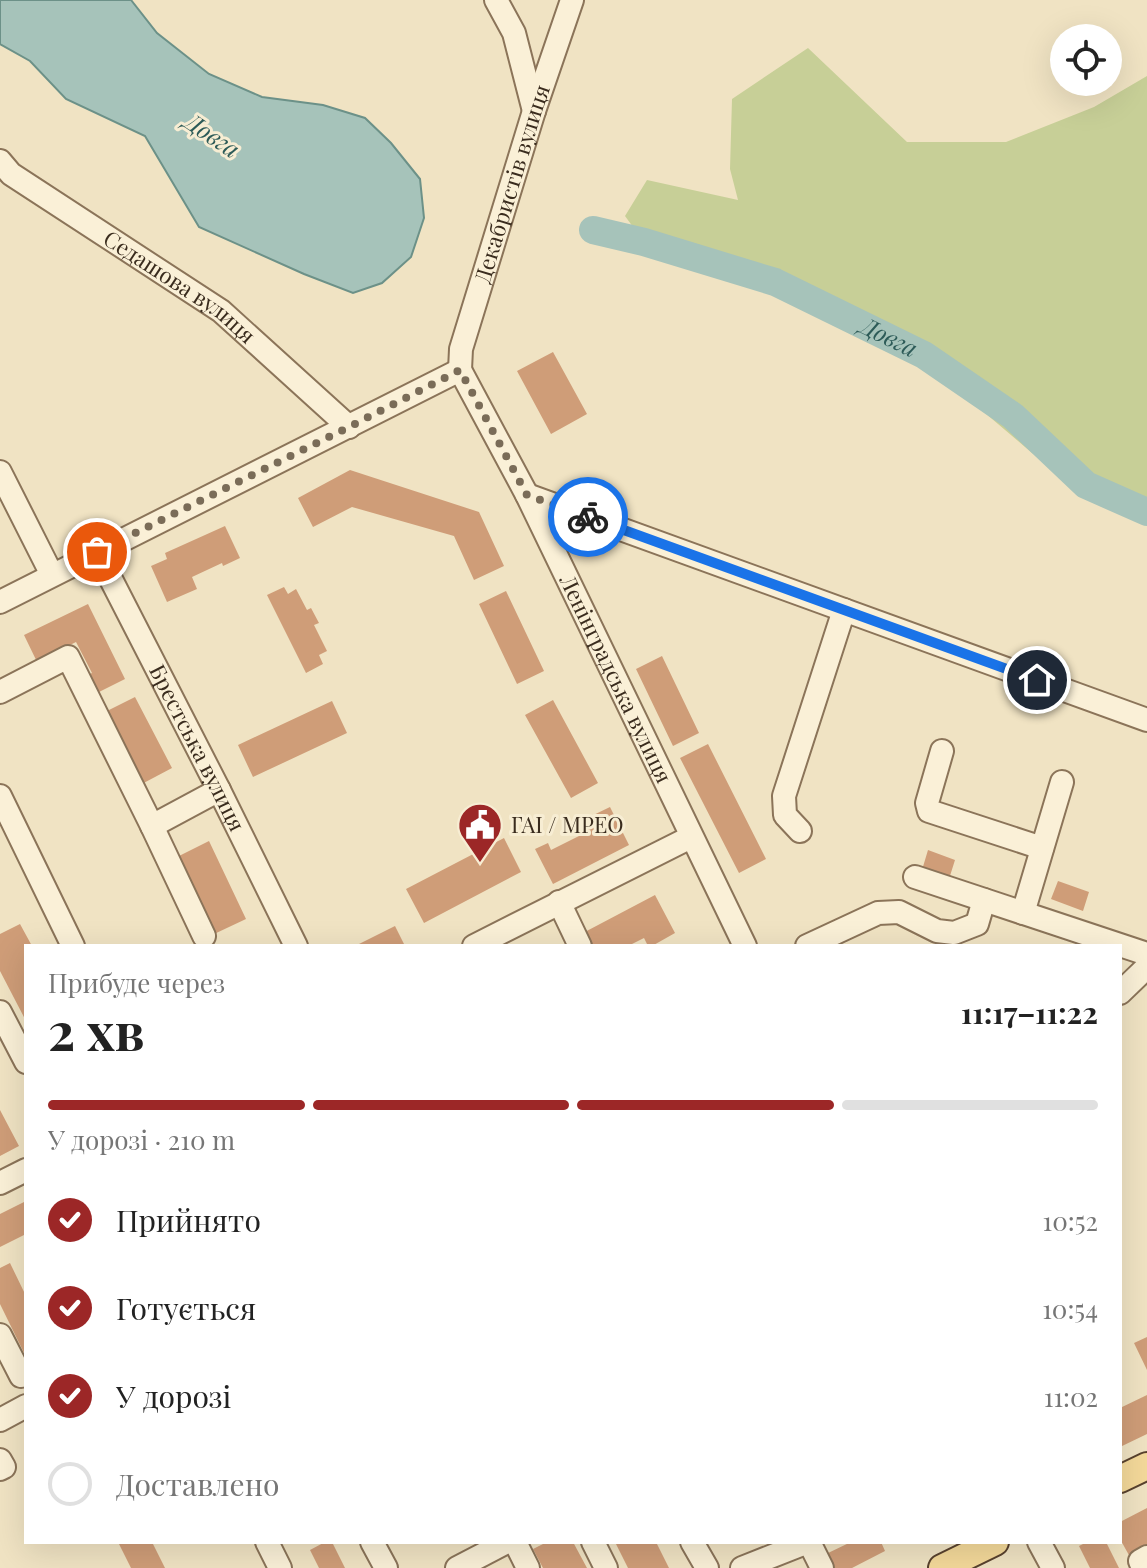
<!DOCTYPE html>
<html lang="uk">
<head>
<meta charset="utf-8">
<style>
	:root { --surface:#fff; --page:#f6f6f6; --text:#222; --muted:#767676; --line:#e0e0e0; --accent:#9c2727 }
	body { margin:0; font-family:"Playfair Display",serif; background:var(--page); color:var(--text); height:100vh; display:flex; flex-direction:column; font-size:30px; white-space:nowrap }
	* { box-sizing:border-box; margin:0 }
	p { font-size:26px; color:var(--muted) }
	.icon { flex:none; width:44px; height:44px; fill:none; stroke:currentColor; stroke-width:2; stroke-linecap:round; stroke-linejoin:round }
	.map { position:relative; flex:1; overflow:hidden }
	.sheet { position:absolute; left:24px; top:944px; width:1098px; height:600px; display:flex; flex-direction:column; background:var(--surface); border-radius:0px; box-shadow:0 8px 32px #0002 }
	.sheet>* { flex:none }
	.fabs { position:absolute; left:1050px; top:24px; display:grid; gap:16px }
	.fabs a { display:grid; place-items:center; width:72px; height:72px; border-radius:50%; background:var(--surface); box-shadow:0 8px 32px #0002; font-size:40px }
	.pin { position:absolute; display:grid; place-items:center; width:68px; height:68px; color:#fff; margin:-34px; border:4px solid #fff; border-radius:50%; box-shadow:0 2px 8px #0007 }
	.courier { position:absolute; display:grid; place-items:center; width:80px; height:80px; margin:-40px; border:6px solid #1a73e8; border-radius:50%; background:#fff; color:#222; box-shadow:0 2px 10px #0007 }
	.summary em { font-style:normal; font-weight:700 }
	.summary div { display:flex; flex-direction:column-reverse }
	.summary { display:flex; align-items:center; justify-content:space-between; height:136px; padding:0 24px }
	h1 { font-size:52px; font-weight:700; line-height:60px }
	.bar { display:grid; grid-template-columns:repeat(4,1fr); gap:12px 8px; align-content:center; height:96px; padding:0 24px }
	.bar i { height:10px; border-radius:6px; background:var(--line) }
	.bar .current { background:var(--accent) }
	.bar p { grid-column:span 4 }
	ol { padding:0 24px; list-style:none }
	li { display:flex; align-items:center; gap:24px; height:88px }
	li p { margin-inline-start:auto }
	li .icon { padding:8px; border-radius:50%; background:var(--accent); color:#fff; stroke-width:4 }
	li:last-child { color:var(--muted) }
	li i { width:44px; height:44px; border:4px solid var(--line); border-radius:50% }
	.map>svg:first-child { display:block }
	.green { fill:#c7cf97 }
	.water { fill:#a6c3ba; stroke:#6c9188; stroke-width:2 }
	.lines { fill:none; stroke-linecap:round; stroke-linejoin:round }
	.river { stroke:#a6c3ba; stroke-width:28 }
	.building { fill:#cf9d78 }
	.minor-casing { stroke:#8b7459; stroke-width:26 }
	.major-casing { stroke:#59422e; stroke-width:30 }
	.minor { stroke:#faf0d7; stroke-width:22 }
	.major { stroke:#f4d99a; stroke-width:26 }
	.done { stroke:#7a6c58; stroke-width:8; stroke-dasharray:0 14.4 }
	.route { stroke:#1a73e8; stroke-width:10 }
	.labels { text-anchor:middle; stroke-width:6; stroke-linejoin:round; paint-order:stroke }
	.street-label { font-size:22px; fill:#3a2c1e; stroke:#f7edd3 }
	.poi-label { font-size:22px; fill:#3a2c1e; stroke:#f7edd3; text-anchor:start }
	.water-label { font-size:24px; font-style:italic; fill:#2d5b58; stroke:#f7edd3 }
</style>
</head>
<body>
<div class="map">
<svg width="1147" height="1568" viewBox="0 0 1147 1568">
	<rect width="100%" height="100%" fill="#f0e3c3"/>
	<!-- green -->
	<path class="green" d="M808 48 907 142H1006L1094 107 1147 76V524L1032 453 978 407 924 355 822 317 772 291 688 264 644 242 625 216 647 180 738 200 730 169 732 99Z"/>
	<!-- water -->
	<path class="water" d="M0 0H131L157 33 209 74 262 97 323 105 365 118 391 143 420 179 424 218 411 257 382 283 353 293 304 274 199 227 145 136 66 99 30 61 0 44Z"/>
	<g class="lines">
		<!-- river -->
		<path class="river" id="s1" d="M593 230 644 242 775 282 924 355 1013 416 1086 485 1147 512"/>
	</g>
	<!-- building -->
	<path class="building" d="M553 352 587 414 551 434 517 371Z
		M350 470 479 512 504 566 474 580 454 536 352 507 313 527 298 498Z
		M225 526 240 558 223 566 222 563 192 577 197 589 167 602 151 566 167 559 165 553Z
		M284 587 288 594 296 589 307 610 311 608 319 623 314 625 327 651 319 655 323 664 306 673 267 595Z
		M506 591 544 671 517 684 479 604Z
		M88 604 125 679 95 694 86 676 92 673 76 642 56 652 39 666 24 635Z
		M662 656 699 733 673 746 636 669Z
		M135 697 172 768 138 786 101 714Z
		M553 700 598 783 571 798 525 715Z
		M332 701 347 733 253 777 238 745Z
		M708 744 766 859 739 873 680 758Z
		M610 807 629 845 553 884 535 849 548 843 551 850 587 832 581 821Z
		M504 838 521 872 424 923 406 889Z
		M209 841 246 919 212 935 175 858Z
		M928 850 955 860 949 879 922 870Z
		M1058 881 1089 892 1083 911 1051 899Z
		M655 895 675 933 652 946H648L644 938 628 946H587L581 934Z
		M20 924 32 946H26V1021L0 971V934Z
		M395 926 405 946H355Z
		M0 1110 19 1146 0 1156Z
		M26 1201V1234L0 1247V1214Z
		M10 1263 26 1296V1357L0 1304V1268Z
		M1147 1337V1370L1134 1343Z
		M1147 1395V1434L1120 1447V1408Z
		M1147 1508V1548L1130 1557 1120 1539V1522Z
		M118 1542H152L165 1568H131Z
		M325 1542H332L345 1568H319L310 1550Z
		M547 1542H573L587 1568H543L533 1549Z
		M615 1542H656L669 1568H628Z
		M851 1542H881L885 1551 852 1568H833L826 1554Z
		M1087 1542H1106L1119 1568H1090L1079 1546Z"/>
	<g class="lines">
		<!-- minor casing -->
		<g class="minor-casing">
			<g id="minor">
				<path d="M496 0 514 33 534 111"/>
				<path id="s2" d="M0 161 11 174 221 311 349 427"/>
				<path id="s3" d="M460 370 527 495 745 946"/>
				<path id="s4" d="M460 370 461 349 534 111 572 0"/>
				<path d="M0 472 52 575"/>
				<path d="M527 495 1147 720"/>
				<path id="s5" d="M97 552 219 790 296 946"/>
				<path d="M0 602 460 370"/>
				<path d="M0 692 68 657 152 826 204 936"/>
				<path d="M942 751 927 803 929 811 1042 848"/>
				<path d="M0 796 73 946"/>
				<path d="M152 826 219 790"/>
				<path d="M800 831 785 815 784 796 844 610"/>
				<path d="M915 877 1147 954"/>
				<path d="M559 902 580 946"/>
				<path d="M1023 913 1062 782"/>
				<path d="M474 946 691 837"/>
				<path d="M807 946 878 913 899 912 937 931 954 933 977 924 984 900"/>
				<path d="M1120 993 1147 967"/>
				<path d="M0 1012 26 1062"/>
				<path d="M0 1183 26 1170"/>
				<path d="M0 1335 21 1376 26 1373"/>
				<path d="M0 1420 26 1406"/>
				<path d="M0 1460 4 1467 0 1469"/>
				<path d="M267 1542 280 1568"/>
				<path d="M372 1542 386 1568"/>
				<path d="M515 1542 528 1568"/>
				<path d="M593 1542 606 1568"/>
				<path d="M692 1542 707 1568"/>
				<path d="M809 1542 822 1568"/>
				<path d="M1039 1542 1053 1568"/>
				<path d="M457 1568 507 1542"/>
				<path d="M742 1568 808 1542"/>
				<path d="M1143 1568 1140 1561 1147 1557"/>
			</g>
		</g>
		<!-- major casing -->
		<g class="major-casing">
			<path id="major" d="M1120 1479 1147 1466
				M942 1568 995 1542"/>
		</g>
		<!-- minor -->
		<use href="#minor" class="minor"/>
		<!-- major -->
		<use href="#major" class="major"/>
	</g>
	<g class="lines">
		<!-- done -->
		<path class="done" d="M97 552 349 427 460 370 527 495 588 517"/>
		<!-- route -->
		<path class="route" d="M588 517 1037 680"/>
	</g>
	<!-- icons -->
	<defs>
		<g id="civic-pin" transform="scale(2.3)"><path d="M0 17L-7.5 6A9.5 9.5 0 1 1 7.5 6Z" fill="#9c2727" stroke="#f7edd3"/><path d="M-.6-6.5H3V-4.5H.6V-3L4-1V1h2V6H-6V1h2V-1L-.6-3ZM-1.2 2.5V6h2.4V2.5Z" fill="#fff"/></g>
	</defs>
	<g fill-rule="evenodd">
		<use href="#civic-pin" x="480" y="825"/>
	</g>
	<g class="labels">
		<!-- street labels -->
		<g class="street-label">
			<text dy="8" stroke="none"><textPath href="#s4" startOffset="194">Декабристів вулиця</textPath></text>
			<text dy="8" stroke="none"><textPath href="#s2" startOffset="220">Седашова вулиця</textPath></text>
			<text dy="8" stroke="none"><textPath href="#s3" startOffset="346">Ленінградська вулиця</textPath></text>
			<text dy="8" stroke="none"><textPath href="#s5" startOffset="220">Брестська вулиця</textPath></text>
		</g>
		<!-- poi labels -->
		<g class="poi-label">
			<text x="511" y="833">ГАІ / МРЕО</text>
		</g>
		<!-- water labels -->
		<g class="water-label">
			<text transform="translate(212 136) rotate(34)" y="8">Довга</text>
			<text dy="8" stroke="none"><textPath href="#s1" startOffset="316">Довга</textPath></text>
		</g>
	</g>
</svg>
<div class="fabs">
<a><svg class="icon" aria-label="locate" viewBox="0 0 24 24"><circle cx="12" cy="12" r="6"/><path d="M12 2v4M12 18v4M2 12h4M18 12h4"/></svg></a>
</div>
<div class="pin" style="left:97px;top:552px;background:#ea580c"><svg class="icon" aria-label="bag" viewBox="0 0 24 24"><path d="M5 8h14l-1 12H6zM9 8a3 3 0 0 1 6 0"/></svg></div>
<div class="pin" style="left:1037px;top:680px;background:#1f2937"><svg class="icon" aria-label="home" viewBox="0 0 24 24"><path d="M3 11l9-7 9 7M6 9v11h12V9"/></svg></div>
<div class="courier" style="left:588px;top:517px"><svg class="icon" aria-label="bike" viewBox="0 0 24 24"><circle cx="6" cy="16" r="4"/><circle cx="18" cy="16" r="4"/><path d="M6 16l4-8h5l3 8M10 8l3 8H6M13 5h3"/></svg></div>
<section class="sheet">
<div class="summary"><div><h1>2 хв</h1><p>Прибуде через</p></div><em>11:17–11:22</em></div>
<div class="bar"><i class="current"></i><i class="current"></i><i class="current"></i><i></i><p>У дорозі · 210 m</p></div>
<ol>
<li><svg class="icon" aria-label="check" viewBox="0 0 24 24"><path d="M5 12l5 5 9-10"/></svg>Прийнято<p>10:52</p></li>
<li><svg class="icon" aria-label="check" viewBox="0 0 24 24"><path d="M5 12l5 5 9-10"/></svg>Готується<p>10:54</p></li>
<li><svg class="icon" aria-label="check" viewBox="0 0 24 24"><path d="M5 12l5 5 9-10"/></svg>У дорозі<p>11:02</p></li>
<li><i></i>Доставлено</li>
</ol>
</section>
</div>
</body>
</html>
